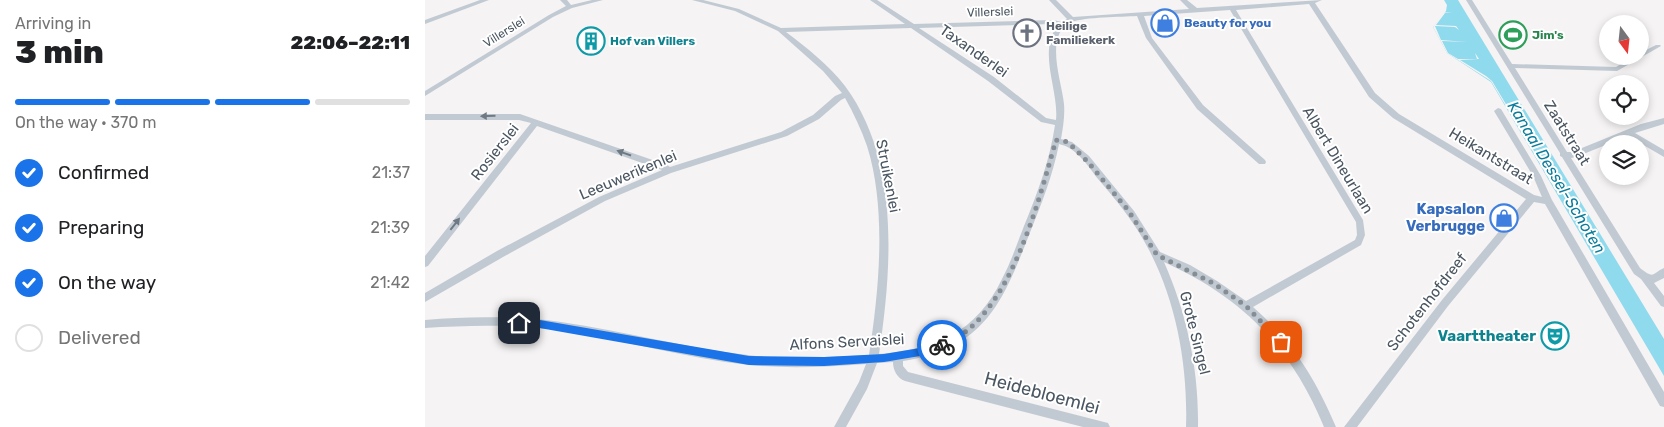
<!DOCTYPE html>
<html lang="en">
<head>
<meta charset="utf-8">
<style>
	:root { --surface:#fff; --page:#f2f2f2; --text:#202124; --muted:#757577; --line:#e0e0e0; --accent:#1a73e8 }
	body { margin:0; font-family:Rubik,sans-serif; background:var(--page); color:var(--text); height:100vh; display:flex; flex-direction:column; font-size:19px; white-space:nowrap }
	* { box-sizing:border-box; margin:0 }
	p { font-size:16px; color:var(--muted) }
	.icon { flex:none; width:28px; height:28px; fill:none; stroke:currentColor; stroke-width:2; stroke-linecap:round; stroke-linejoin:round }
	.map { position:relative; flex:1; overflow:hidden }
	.drawer { display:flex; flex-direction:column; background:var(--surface); width:425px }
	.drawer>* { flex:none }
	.needle { width:32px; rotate:165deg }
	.fabs { position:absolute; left:1174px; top:15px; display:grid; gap:10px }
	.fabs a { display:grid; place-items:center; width:50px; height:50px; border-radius:50%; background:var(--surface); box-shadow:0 2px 8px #0003; font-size:25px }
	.pin { position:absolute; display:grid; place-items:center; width:42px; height:42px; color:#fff; margin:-21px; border-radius:10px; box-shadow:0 2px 8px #0006 }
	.courier { position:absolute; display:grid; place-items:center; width:50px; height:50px; margin:-25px; border:4px solid #1a73e8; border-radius:50%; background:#fff; color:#222; box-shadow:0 1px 6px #0007 }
	.headline em { font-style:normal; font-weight:800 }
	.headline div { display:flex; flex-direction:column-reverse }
	.headline { display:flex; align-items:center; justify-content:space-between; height:85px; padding:0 15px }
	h1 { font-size:32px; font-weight:800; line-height:38px }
	.bar { display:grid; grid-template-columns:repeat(4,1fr); gap:8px 5px; align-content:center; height:60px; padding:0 15px }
	.bar i { height:6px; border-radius:4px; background:var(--line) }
	.bar .active { background:var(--accent) }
	.bar p { grid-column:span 4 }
	ol { padding:0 15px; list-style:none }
	li { display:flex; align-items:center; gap:15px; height:55px }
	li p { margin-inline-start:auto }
	li .icon { padding:5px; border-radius:50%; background:var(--accent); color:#fff; stroke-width:4 }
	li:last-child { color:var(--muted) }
	li i { width:28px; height:28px; border:2px solid var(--line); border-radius:50% }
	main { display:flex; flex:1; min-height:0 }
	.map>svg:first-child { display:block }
	.water { fill:#90daee }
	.pier { fill:#f5f3f3 }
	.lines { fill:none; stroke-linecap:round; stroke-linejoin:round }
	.minor { fill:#c1cad2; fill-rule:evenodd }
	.oneway { fill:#6e7983 }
	.route { fill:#1a73e8 }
	.done { stroke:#868d94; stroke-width:5; stroke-dasharray:0 9 }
	.labels { text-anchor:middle; stroke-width:4; stroke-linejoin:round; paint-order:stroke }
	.far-street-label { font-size:12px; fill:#4a5661; stroke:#fff }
	.far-shop-label { font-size:12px; font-weight:bold; fill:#366cbe; stroke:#fff; text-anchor:start }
	.far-worship-label { font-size:12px; font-weight:bold; fill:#5b616d; stroke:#fff; text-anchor:start }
	.far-leisure-label { font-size:12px; font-weight:bold; fill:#27864d; stroke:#fff; text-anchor:start }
	.far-culture-label { font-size:12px; font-weight:bold; fill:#0d838f; stroke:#fff; text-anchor:start }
	.street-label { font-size:15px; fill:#4a5661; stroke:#fff }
	.shop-label { font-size:15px; font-weight:bold; fill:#366cbe; stroke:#fff; text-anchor:end }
	.culture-label { font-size:15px; font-weight:bold; fill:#0d838f; stroke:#fff; text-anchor:end }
	.water-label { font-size:16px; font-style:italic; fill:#0c7c9b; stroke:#fff }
	.near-street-label { font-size:18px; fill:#4a5661; stroke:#fff }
</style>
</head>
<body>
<main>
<section class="drawer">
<div class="headline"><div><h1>3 min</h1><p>Arriving in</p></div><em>22:06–22:11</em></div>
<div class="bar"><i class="active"></i><i class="active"></i><i class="active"></i><i></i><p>On the way · 370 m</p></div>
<ol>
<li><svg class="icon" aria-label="check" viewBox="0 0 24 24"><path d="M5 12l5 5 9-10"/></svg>Confirmed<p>21:37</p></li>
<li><svg class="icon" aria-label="check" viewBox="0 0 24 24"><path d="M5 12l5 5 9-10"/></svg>Preparing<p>21:39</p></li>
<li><svg class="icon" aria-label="check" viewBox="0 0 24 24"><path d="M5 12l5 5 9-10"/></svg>On the way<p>21:42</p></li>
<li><i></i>Delivered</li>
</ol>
</section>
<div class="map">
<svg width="1239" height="427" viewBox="0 0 1239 427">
	<rect width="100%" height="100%" fill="#f5f3f3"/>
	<!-- water -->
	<path class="water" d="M1019 0H1033L1239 339V376L1066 82 1022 53 1008 27 1021 11 1022 5Z"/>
	<!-- pier -->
	<path class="pier" d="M1016 12 1027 13H1020L1011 25 1031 26 1034 30 1030 27 1010 26 1016 40 1042 42 1017 41 1023 53 1033 59H1052L1050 53 1054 59 1035 60 1061 76 1067 81 1132 189H1130L1066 81 1022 53 1008 27 1018 13Z"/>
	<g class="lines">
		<!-- minor -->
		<path class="minor" d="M55 0H64L0 24V20Z
			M135 0H142L146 5 167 0H178L147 8 128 17 0 96V91L124 15 141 6Z
			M267 0H278L314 9 356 28 480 24 445 0H452L489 24 628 20 637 22 642 19 624 0H631L648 17 764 9 755 0H762L772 8 897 0 890 3 950 93 974 114 1109 195 1117 197 1108 176 1069 111 1073 108 1076 109 1116 176 1127 200 1239 392V407L1235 406 1120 204 1109 202 1023 306 932 427H919L1017 300 1101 199 968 118 944 97 884 4 811 10 938 220 940 235 936 245 828 307C868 342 890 378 911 427H899C866 347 818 298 739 262 762 314 774 370 773 427H761C763 368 752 303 724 250 711 224 692 201 673 179 663 166 652 148 634 144 628 175 616 205 604 235 577 304 559 348 478 361V366L483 372 679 422 683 423 685 427H658L480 381C472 378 468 370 468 362L452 363 442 389 421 427H409L434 382 441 364C402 367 363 369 324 365 260 358 199 340 137 331 91 324 46 325 0 328V320C45 316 91 316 136 322 199 331 260 348 323 355 363 360 403 357 444 355 454 291 462 209 442 146 436 129 429 114 420 98L416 100 394 119 362 136 246 173 180 201 78 257 0 302V293L72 251 174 197 237 170 112 126 3 266 0 267V256L106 123 94 120H0V114H95L242 165 245 167 356 132 388 115 410 96 417 93 398 71 353 31 310 11ZM805 10 931 222 932 235 930 240 821 301 792 281 765 265 735 252 709 211 664 156 647 142 636 139C638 127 640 116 639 104 637 82 618 33 647 22 660 17 696 17 712 16L721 38 772 109 834 164H840L841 162 840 160 778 105 727 38 719 16ZM628 24 633 25C612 52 634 89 631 120L621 118 569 77 494 28ZM486 28 563 81 616 122 630 125C625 160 612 194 599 226 592 244 586 262 577 279 551 333 511 349 454 354 467 267 475 160 420 86 404 65 382 48 361 32Z
			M1041 0H1047L1087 64 1191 67 1209 56H1215V53L1231 45H1235L1236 46 1192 71 1090 68 1142 152H1147L1216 124 1239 118V124L1210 133 1239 150V157L1203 136 1151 157 1146 158 1215 268C1230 280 1227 273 1239 268V278L1229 283 1239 296V307L1236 306 1216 279 1209 274 1137 157 1135 156V153Z"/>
	</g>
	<!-- one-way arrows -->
	<defs><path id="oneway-solid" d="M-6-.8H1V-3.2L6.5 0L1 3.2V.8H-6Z" transform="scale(1.25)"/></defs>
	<g class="oneway">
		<use href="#oneway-solid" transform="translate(63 116) rotate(179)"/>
		<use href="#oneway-solid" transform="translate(199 153) rotate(-161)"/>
		<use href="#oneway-solid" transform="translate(30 224) rotate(-52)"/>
	</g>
	<!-- route -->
	<path class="route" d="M94 319H109L324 356 399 357 459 354 501 347 517 341 522 345 520 348 501 355 459 362 399 366 324 365 109 327H94L90 323Z"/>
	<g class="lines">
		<!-- done -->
		<path class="done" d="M517 345C584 321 613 203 631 140L643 142 663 162 703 210 732 255 788 283 821 306 856 342"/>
	</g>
	<!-- icons -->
	<defs>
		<g id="shop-ring" transform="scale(1.4375)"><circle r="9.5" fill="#fff" stroke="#3f7fe0" stroke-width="1.5"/><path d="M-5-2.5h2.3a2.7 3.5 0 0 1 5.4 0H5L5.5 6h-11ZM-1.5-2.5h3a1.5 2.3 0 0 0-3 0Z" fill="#3f7fe0"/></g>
		<g id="church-ring" transform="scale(1.4375)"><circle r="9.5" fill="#fff" stroke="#6b7280" stroke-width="1.5"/><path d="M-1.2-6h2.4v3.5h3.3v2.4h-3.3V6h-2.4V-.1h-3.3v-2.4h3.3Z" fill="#6b7280"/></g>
		<g id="stadium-ring" transform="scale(1.4375)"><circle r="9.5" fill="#fff" stroke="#2e9e5b" stroke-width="1.5"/><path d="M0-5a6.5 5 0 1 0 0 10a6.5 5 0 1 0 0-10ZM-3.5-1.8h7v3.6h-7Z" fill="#2e9e5b"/></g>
		<g id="building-ring" transform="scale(1.4375)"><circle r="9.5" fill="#fff" stroke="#0f9aa8" stroke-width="1.5"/><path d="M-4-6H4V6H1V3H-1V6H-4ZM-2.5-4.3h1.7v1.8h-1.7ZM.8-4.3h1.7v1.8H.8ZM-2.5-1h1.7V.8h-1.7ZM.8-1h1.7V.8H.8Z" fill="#0f9aa8"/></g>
		<g id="theatre-ring" transform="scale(1.4375)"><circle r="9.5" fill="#fff" stroke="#0f9aa8" stroke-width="1.5"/><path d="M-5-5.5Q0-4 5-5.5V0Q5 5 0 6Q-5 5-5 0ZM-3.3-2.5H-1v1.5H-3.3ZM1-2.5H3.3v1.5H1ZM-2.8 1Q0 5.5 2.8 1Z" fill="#0f9aa8"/></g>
	</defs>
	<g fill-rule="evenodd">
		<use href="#shop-ring" x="740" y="23"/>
		<use href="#church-ring" x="602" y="33"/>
		<use href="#stadium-ring" x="1088" y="35"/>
		<use href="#building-ring" x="166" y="41"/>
		<use href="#shop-ring" x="1079" y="218"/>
		<use href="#theatre-ring" x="1130" y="336"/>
	</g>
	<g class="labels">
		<!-- far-street labels -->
		<g class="far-street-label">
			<text transform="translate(565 12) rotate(-2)" y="4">Villerslei</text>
			<text transform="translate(79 32) rotate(-32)" y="4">Villerslei</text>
		</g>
		<!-- far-shop labels -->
		<g class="far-shop-label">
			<text x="759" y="27">Beauty for you</text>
		</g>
		<!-- far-worship labels -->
		<g class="far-worship-label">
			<text x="621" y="30">Heilige<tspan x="621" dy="14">Familiekerk</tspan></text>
		</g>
		<!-- far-leisure labels -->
		<g class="far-leisure-label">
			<text x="1107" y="39">Jim's</text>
		</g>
		<!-- far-culture labels -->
		<g class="far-culture-label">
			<text x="185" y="45">Hof van Villers</text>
		</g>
		<!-- street labels -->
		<g class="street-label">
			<text transform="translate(549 51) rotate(35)" y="5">Taxanderlei</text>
			<text transform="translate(1142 133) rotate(58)" y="5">Zaatstraat</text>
			<text transform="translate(70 152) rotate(-52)" y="5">Rosierslei</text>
			<text transform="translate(1066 156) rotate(31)" y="5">Heikantstraat</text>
			<text transform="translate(913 160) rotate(59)" y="5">Albert Dineurlaan</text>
			<text transform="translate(203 175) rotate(-23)" y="5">Leeuwerikenlei</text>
			<text transform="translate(463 176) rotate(79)" y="5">Struikenlei</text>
			<text transform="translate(1002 302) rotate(-52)" y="5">Schotenhofdreef</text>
			<text transform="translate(770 333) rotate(76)" y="5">Grote Singel</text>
			<text transform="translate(422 342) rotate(-3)" y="5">Alfons Servaislei</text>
		</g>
		<!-- shop labels -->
		<g class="shop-label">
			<text x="1060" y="214">Kapsalon<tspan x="1060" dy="17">Verbrugge</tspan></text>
		</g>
		<!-- culture labels -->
		<g class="culture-label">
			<text x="1111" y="341">Vaarttheater</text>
		</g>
		<!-- water labels -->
		<g class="water-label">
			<text transform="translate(1132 177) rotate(59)" y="6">Kanaal Dessel-Schoten</text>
		</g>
		<!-- near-street labels -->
		<g class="near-street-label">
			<text transform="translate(617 393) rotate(15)" y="6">Heidebloemlei</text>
		</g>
	</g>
</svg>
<div class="fabs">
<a><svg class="needle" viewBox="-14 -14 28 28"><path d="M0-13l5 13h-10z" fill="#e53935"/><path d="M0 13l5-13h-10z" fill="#757577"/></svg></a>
<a><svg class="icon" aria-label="locate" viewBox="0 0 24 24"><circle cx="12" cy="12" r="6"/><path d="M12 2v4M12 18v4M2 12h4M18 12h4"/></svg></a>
<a><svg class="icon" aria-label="layers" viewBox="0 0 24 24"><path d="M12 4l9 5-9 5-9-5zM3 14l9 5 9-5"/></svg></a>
</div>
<div class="pin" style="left:856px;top:342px;background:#ea580c"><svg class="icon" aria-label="bag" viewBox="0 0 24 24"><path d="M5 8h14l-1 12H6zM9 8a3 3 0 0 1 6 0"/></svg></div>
<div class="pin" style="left:94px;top:323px;background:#1f2937"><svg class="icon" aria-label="home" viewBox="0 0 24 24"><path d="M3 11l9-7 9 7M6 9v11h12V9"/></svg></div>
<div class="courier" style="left:517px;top:345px"><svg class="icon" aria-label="bike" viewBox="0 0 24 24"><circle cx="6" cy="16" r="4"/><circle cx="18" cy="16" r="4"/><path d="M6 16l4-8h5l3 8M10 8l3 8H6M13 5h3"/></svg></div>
</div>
</main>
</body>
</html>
